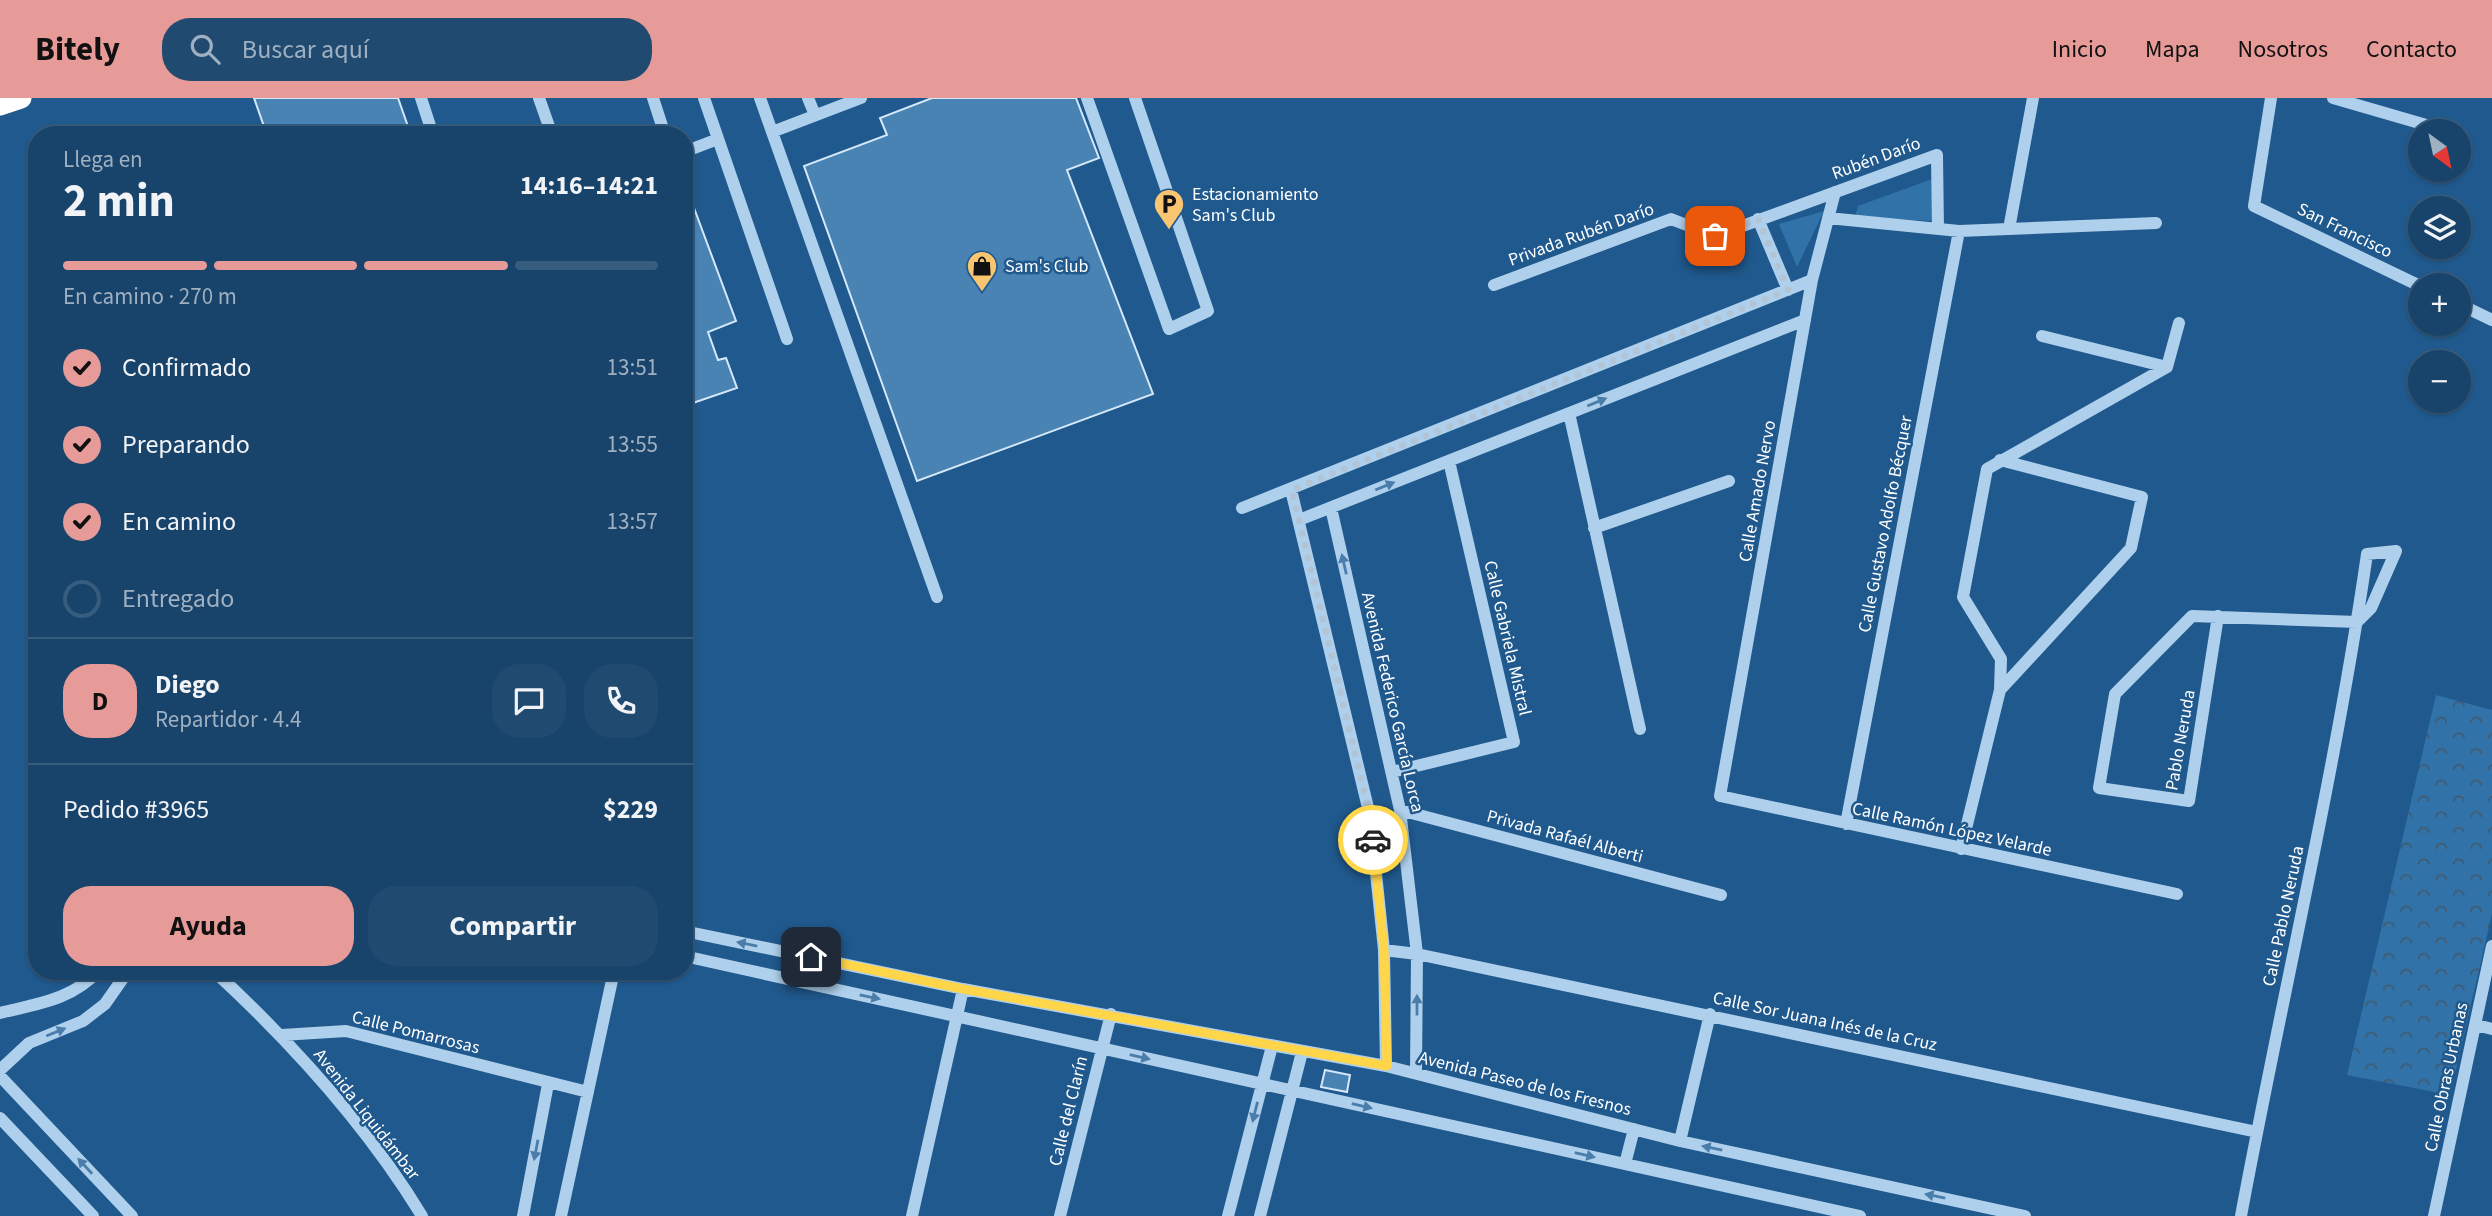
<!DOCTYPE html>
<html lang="es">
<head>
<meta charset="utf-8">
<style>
	:root { --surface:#18436a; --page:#214a70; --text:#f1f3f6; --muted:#9fb0c1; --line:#365c7e; --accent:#e69b98 }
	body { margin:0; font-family:"Source Sans 3",sans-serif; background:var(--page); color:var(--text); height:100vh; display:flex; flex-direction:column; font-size:26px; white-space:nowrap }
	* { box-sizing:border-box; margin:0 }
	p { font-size:23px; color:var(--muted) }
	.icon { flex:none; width:38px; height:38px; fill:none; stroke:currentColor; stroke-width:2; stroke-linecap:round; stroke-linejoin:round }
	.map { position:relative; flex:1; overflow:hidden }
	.side { position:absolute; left:28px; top:28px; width:665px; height:854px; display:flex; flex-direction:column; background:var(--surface); border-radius:28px; box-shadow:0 2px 5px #0004,0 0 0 2px var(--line) }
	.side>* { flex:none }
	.needle { width:46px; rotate:147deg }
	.fabs { position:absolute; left:2408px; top:21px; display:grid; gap:14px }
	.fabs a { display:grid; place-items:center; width:63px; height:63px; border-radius:50%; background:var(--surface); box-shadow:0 2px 5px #0004,0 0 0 2px var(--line); font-size:35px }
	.pin { position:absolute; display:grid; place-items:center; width:60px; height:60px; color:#fff; margin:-30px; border-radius:14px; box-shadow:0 4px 10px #0006 }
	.courier { position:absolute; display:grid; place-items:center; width:70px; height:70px; margin:-35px; border:5px solid #ffd54a; border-radius:50%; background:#fff; color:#222; box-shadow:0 2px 9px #0007 }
	.overview em { font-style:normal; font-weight:700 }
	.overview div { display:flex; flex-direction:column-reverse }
	.overview { display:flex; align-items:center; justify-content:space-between; height:119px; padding:0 35px }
	h1 { font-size:46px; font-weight:700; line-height:52px }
	.bar { display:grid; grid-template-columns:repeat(4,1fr); gap:10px 7px; align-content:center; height:84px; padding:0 35px }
	.bar i { height:9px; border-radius:5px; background:var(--line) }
	.bar .current { background:var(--accent) }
	.bar p { grid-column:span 4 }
	.line { display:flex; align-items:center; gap:18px; padding:0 35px; border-top:2px solid var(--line) }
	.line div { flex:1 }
	.round { display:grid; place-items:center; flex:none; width:74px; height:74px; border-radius:28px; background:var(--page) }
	ol { padding:0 35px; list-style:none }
	li { display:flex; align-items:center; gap:21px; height:77px }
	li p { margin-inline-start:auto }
	li .icon { padding:7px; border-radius:50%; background:var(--accent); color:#111; stroke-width:4 }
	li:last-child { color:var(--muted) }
	li i { width:38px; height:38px; border:4px solid var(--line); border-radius:50% }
	.button { display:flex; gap:14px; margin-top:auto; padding:14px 35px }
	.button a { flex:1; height:80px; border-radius:28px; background:var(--accent); color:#111; font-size:28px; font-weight:700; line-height:80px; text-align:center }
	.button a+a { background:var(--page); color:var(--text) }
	header { display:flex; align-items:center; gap:42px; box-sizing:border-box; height:98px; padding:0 35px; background:var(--accent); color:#111 }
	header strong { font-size:33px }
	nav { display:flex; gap:38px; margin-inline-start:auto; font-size:24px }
	.search { width:490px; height:63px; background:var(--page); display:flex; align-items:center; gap:18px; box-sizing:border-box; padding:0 24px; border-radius:28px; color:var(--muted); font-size:26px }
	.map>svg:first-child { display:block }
	.green { fill:#3172a8 }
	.park { fill:url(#park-crowns) }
	.building { fill:#4983b4; stroke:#d4e8f9; stroke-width:2 }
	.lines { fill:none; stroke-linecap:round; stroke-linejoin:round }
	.minor { stroke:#afd0ec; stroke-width:12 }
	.highway { stroke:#fff; stroke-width:21 }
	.oneway { fill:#4b7daa }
	.done { stroke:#b1c5d7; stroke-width:7; stroke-dasharray:0 12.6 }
	.route { stroke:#ffd54a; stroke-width:9 }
	.labels { text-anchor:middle; stroke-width:5; stroke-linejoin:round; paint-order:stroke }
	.street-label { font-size:18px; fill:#fff; stroke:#20598d }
	.poi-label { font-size:18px; fill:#fff; stroke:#20598d; text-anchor:start }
</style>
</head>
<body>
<header>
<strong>Bitely</strong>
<div class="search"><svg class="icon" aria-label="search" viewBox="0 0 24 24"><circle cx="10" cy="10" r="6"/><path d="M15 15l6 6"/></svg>Buscar aquí</div>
<nav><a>Inicio</a><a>Mapa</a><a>Nosotros</a><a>Contacto</a></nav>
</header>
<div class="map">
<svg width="2492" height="1118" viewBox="0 0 2492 1118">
	<defs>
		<pattern id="park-crowns" width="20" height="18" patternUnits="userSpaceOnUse" patternTransform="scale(1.75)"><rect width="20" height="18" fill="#3172a8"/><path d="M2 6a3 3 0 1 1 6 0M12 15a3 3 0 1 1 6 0" fill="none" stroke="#415b71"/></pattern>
	</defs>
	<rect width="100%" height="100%" fill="#20598d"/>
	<!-- green -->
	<path class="green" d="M1935 80 1932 123 1855 119 1858 108Z
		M1824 113 1797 169 1779 126Z"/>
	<!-- park -->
	<path class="park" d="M2436 597 2492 612V816L2450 997 2347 977Z"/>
	<!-- building -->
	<path class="building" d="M254 0H398L411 37H267Z
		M932 0H1076L1099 60 1067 72 1153 296 917 383 804 68 887 37 880 20Z
		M684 83 736 223 708 234 718 262 726 260 737 290 684 308Z
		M1325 972 1350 977 1347 994 1321 989Z"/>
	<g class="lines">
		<!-- minor -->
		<path class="minor" d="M421 0 433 37
			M539 0 552 37
			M653 0 665 37
			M704 0 787 241
			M760 0 937 499
			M808 0 815 17
			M1087 0 1169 231 1208 213 1135 0
			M2271 0 2254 108 2420 188
			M2333 0 2447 33
			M772 34 861 0
			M684 54 718 41
			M1835 94 1812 182 1720 698 2177 796
			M1828 120 1959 133 2156 125
			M1758 121 1788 192
			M2009 131 2033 0
			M1494 187 1671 121 1715 138 1937 57 1938 131
			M2459 206 2492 222
			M2042 238 2167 269
			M1569 315 1640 631
			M2000 362 2142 399 2131 450 2000 592
			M1291 392 1370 718 1384 852 1386 968
			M1242 410 1812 182
			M1331 410 1400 712 1417 856 1416 975
			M1299 422 1805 222
			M1594 430 1729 383
			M2218 518 2189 703 2099 690 2115 596 2192 518 2357 524 2371 510 2396 453 2367 456C2335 678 2282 897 2241 1118
			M1392 674 1514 644 1449 363
			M1400 712 1721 797
			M1846 726 1959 133
			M1961 751 2000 592 2001 561 1963 499 1987 371 2167 269 2179 225
			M684 833 963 891 1386 968 1680 1043 2025 1118
			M1384 852 1417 856 2257 1034
			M684 858 1860 1118
			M214 873C293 946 366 1026 422 1118
			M0 915C36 906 72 902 98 873
			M2476 927 2492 931
			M282 937 346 933 588 994
			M0 972 29 945 83 923 105 906 128 873
			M0 978 132 1118
			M0 1020 93 1118
			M1680 1043 1710 916
			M1625 1066 1634 1031
			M523 1118 548 986
			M561 1118 614 873
			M912 1118 963 891
			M1060 1118 1111 916
			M1228 1118 1272 948
			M1260 1118 1302 954
			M2434 1118 2492 848"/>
		<!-- highway -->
		<path class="highway" d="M0 7 21 0"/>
	</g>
	<!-- one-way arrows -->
	<defs><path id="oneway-solid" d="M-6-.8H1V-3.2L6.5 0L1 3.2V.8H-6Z" transform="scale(1.75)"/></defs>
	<g class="oneway">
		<use href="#oneway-solid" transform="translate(1597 304) rotate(-22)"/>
		<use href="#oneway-solid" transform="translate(1385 388) rotate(-22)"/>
		<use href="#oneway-solid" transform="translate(1344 466) rotate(-103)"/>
		<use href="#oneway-solid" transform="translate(747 846) rotate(-168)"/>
		<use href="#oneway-solid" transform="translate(870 899) rotate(12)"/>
		<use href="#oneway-solid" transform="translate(1417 907) rotate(-90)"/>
		<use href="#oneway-solid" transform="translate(56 934) rotate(-22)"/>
		<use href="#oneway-solid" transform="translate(1140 959) rotate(13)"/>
		<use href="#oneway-solid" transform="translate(1362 1008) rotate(13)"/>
		<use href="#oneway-solid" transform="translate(1255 1014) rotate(104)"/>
		<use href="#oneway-solid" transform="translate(1712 1050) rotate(-168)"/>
		<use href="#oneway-solid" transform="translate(536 1052) rotate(101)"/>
		<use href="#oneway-solid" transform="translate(1585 1057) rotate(13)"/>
		<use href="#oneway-solid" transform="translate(85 1068) rotate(-133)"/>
		<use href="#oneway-solid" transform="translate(1935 1098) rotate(-168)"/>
	</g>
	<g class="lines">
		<!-- done -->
		<path class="done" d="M1373 742 1370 718 1292 392 1788 192 1758 121 1715 138"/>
		<!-- route -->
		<path class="route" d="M811 859 963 891 1387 968 1384 852 1373 742"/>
	</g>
	<!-- icons -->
	<defs>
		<g id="parking-pin" transform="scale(1.575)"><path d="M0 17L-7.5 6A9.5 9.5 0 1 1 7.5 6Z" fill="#f9c570" stroke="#20598d"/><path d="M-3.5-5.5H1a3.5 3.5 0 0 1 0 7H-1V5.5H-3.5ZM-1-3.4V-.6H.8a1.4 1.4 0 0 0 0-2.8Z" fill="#111"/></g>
		<g id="shop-pin" transform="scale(1.575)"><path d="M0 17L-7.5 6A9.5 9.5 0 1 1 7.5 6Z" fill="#f9c570" stroke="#20598d"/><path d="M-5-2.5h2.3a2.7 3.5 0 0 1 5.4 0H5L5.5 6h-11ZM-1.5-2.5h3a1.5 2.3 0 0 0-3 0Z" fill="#111"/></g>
	</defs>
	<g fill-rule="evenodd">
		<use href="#parking-pin" x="1169" y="106"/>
		<use href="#shop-pin" x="982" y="168"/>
	</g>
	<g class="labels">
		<!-- street labels -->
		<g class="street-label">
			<text transform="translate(1876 60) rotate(-20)" y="6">Rubén Darío</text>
			<text transform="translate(2345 132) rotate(26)" y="6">San Francisco</text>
			<text transform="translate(1581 136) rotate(-20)" y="6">Privada Rubén Darío</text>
			<text transform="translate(1757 393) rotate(-80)" y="6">Calle Amado Nervo</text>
			<text transform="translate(1885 426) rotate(-79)" y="6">Calle Gustavo Adolfo Bécquer</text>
			<text transform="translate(1508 540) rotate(77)" y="6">Calle Gabriela Mistral</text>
			<text transform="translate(1393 604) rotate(77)" y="6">Avenida Federico García Lorca</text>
			<text transform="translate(2180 642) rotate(-80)" y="6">Pablo Neruda</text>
			<text transform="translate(1952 731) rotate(12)" y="6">Calle Ramón López Velarde</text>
			<text transform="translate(1565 738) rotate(15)" y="6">Privada Rafaél Alberti</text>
			<text transform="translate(2283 818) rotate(-78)" y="6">Calle Pablo Neruda</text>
			<text transform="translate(1825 923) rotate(12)" y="6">Calle Sor Juana Inés de la Cruz</text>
			<text transform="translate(416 934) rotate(14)" y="6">Calle Pomarrosas</text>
			<text transform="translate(2446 979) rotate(-78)" y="6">Calle Obras Urbanas</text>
			<text transform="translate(1525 985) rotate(14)" y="6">Avenida Paseo de los Fresnos</text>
			<text transform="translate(1068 1013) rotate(-76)" y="6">Calle del Clarín</text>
			<text transform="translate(367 1016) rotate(52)" y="6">Avenida Liquidámbar</text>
		</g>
		<!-- poi labels -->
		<g class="poi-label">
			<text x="1192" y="102">Estacionamiento<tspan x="1192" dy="21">Sam's Club</tspan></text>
			<text x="1005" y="174">Sam's Club</text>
		</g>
	</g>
</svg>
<div class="fabs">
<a><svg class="needle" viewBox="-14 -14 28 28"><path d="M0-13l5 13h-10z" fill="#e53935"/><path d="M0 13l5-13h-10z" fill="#9fb0c1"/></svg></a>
<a><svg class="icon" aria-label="layers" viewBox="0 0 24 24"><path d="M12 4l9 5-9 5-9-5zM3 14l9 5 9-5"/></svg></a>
<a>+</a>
<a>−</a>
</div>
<div class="pin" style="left:1715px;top:138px;background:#ea580c"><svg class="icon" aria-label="bag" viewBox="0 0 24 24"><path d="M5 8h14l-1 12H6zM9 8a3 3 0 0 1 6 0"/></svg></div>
<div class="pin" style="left:811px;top:859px;background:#1f2937"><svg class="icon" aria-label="home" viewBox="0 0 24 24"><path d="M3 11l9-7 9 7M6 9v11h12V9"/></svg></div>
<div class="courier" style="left:1373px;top:742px"><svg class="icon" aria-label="car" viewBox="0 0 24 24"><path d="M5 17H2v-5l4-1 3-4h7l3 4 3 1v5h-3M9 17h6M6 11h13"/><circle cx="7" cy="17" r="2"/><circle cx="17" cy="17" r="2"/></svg></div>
<section class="side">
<div class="overview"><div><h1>2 min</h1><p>Llega en</p></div><em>14:16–14:21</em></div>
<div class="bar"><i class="current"></i><i class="current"></i><i class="current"></i><i></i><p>En camino · 270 m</p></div>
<ol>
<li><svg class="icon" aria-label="check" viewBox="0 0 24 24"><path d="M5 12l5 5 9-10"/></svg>Confirmado<p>13:51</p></li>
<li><svg class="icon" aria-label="check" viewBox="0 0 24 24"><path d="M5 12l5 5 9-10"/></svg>Preparando<p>13:55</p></li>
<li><svg class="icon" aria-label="check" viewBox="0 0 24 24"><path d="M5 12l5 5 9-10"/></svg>En camino<p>13:57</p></li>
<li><i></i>Entregado</li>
</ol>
<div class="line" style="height:126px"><b class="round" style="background:var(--accent);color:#111">D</b><div><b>Diego</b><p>Repartidor · 4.4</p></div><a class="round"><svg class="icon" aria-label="chat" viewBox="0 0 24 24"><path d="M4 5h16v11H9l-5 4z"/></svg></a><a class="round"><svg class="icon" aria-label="phone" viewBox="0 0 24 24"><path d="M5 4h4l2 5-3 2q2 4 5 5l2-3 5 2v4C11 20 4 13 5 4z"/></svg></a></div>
<div class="line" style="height:91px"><div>Pedido #3965</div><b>$229</b></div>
<div class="button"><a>Ayuda</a><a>Compartir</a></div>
</section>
</div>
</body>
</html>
